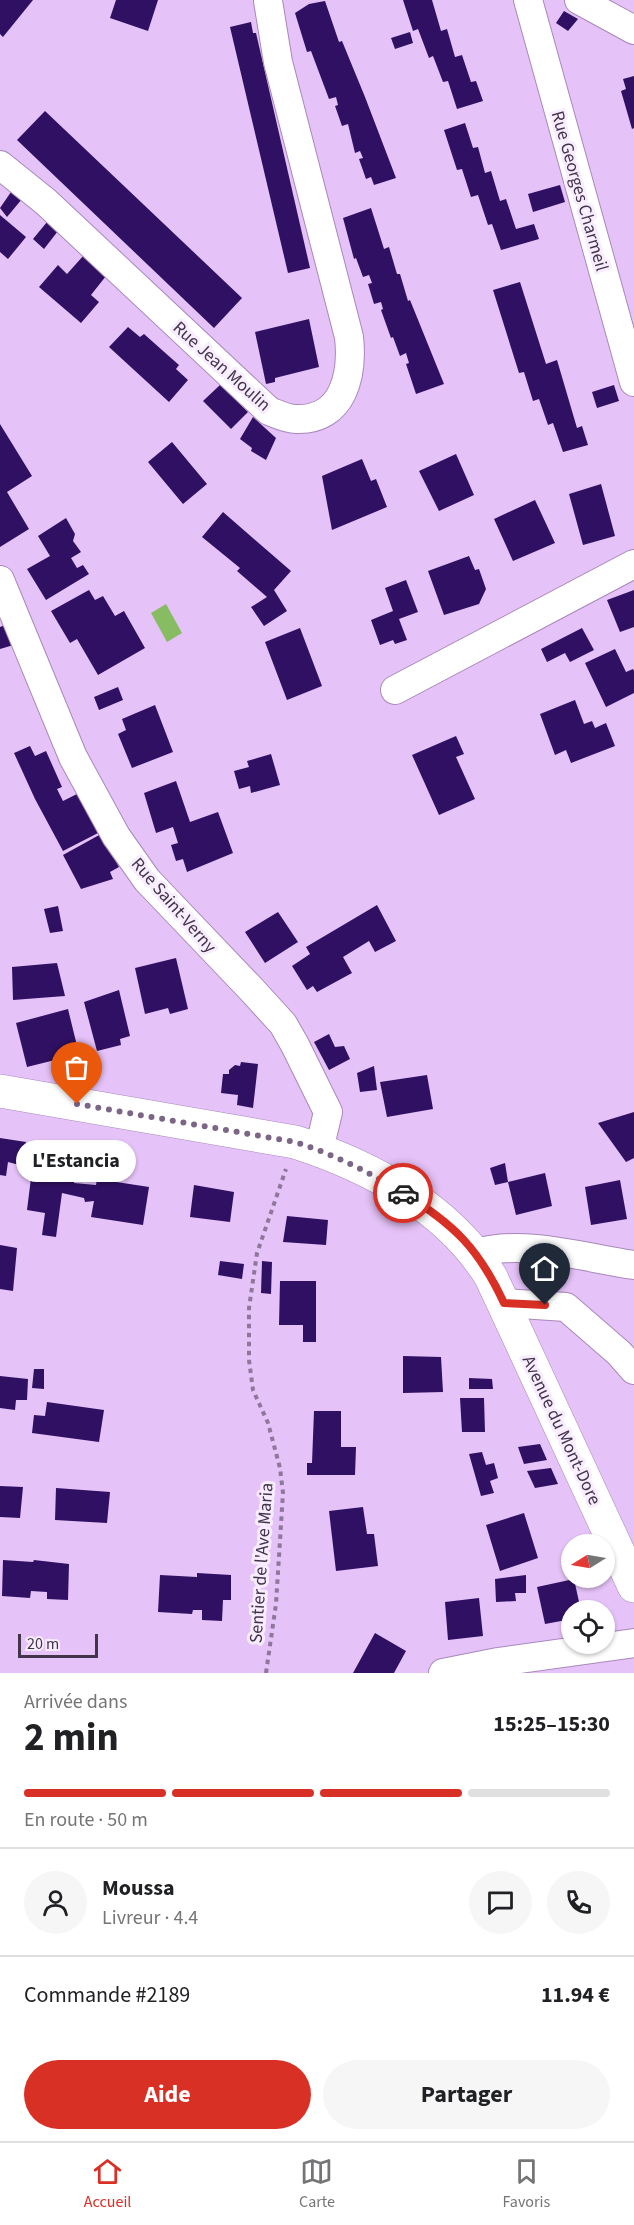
<!DOCTYPE html>
<html lang="fr">
<head>
<meta charset="utf-8">
<style>
	:root { --surface:#fff; --page:#f6f6f6; --text:#202124; --muted:#757577; --line:#e0e0e0; --accent:#d93025 }
	body { margin:0; font-family:"Source Sans 3",sans-serif; background:var(--page); color:var(--text); height:100vh; display:flex; flex-direction:column; font-size:22px; white-space:nowrap }
	* { box-sizing:border-box; margin:0 }
	p { font-size:20px; color:var(--muted) }
	.icon { flex:none; width:33px; height:33px; fill:none; stroke:currentColor; stroke-width:2; stroke-linecap:round; stroke-linejoin:round }
	.map { position:relative; height:1673px; overflow:hidden }
	.drawer { display:flex; flex-direction:column; background:var(--surface); flex:1 }
	.drawer>* { flex:none }
	.needle { width:39px; rotate:259deg }
	.fabs { position:absolute; left:561px; top:1534px; display:grid; gap:12px }
	.fabs a { display:grid; place-items:center; width:54px; height:54px; border-radius:50%; background:var(--surface); box-shadow:0 2px 4px #0004; font-size:30px }
	.scale { position:absolute; left:18px; bottom:15px; width:80px; box-sizing:border-box; padding-left:6px; border:3px solid #42344a; border-top:0; font-size:16px; line-height:21px; white-space:nowrap; color:#42344a; -webkit-text-stroke:4px #f8edfe; paint-order:stroke }
	.pin { position:absolute; display:grid; place-items:center; width:51px; height:51px; color:#fff; margin:-62px -26px; border-radius:50% 50% 50% 0; rotate:-45deg; box-shadow:0 0 6px #0007 }
	.pin .icon { rotate:45deg }
	.courier { position:absolute; display:grid; place-items:center; width:60px; height:60px; margin:-30px; border:4px solid #d93025; border-radius:50%; background:#fff; color:#222; box-shadow:0 2px 8px #0007 }
	.bubble { position:absolute; height:42px; border-radius:21px; background:var(--surface); box-shadow:0 2px 4px #0004; font-size:20px; font-weight:700; line-height:42px; text-align:center }
	.headline em { font-style:normal; font-weight:700 }
	.headline div { display:flex; flex-direction:column-reverse }
	.headline { display:flex; align-items:center; justify-content:space-between; height:102px; padding:0 24px }
	h1 { font-size:39px; font-weight:700; line-height:45px }
	.bar { display:grid; grid-template-columns:repeat(4,1fr); gap:9px 6px; align-content:center; height:72px; padding:0 24px }
	.bar i { height:8px; border-radius:4px; background:var(--line) }
	.bar .on { background:var(--accent) }
	.bar p { grid-column:span 4 }
	.line { display:flex; align-items:center; gap:15px; padding:0 24px; border-top:2px solid var(--line) }
	.line div { flex:1 }
	.round { display:grid; place-items:center; flex:none; width:63px; height:63px; border-radius:32px; background:var(--page) }
	.button { display:flex; gap:12px; margin-top:auto; padding:12px 24px }
	.button a { flex:1; height:69px; border-radius:36px; background:var(--accent); color:#fff; font-size:24px; font-weight:700; line-height:69px; text-align:center }
	.button a+a { background:var(--page); color:var(--text) }
	.dock { display:flex; justify-content:space-around; align-items:center; height:84px; border-top:2px solid var(--line); background:var(--surface); font-size:16px; color:var(--muted) }
	.dock a { display:grid; justify-items:center; gap:3px }
	.dock .on { color:var(--accent) }
	.map>svg:first-child { display:block }
	.water { fill:#88bc63 }
	.building { fill:#301063 }
	.lines { fill:none; stroke-linecap:round; stroke-linejoin:round }
	.street-casing { stroke:#a988ba; stroke-width:30 }
	.primary-casing { stroke:#a988ba; stroke-width:34 }
	.path { stroke:#8f779c; stroke-width:4; stroke-dasharray:4.5 4.5; stroke-linecap:butt }
	.street { stroke:#fff; stroke-width:28 }
	.primary { stroke:#fff; stroke-width:33 }
	.done { stroke:#7b6687; stroke-width:6; stroke-dasharray:0 10.8 }
	.route { stroke:#d93025; stroke-width:8 }
	.labels { text-anchor:middle; stroke-width:6; stroke-linejoin:round; paint-order:stroke }
	.street-label { font-size:18px; fill:#42344a; stroke:#f8edfe }
</style>
</head>
<body>
<div class="map">
<svg width="634" height="1673" viewBox="0 0 634 1673">
	<rect width="100%" height="100%" fill="#e5c2f8"/>
	<!-- water -->
	<path class="water" d="M166 604 182 633 167 642 151 613Z"/>
	<!-- building -->
	<path class="building" d="M0 0H33L3 37 0 34Z
		M116 0H158L148 31 110 18Z
		M403 0H432L441 31 447 29 455 57 462 55 471 82 476 81 483 101 457 109 448 81 443 82 433 56 429 58 418 29 413 31Z
		M325 1 339 42 342 41 365 97 396 178 374 185 371 177 366 179 359 159 363 158 360 151 355 153 348 124 342 126 335 106 338 105 336 97 329 99 311 51 307 52 295 13 309 4Z
		M564 11 578 19 568 31 556 23Z
		M251 22 253 33H256L310 268 288 273 230 27Z
		M410 32 413 43 395 49 391 38Z
		M634 76V128L632 129 621 91 626 89 623 79Z
		M45 111 242 298 214 328 17 140Z
		M465 123 473 148 478 147 485 173 491 171 500 201 506 199 516 229 534 224 539 239 501 250 492 224 488 225 478 195 471 197 462 169 457 170 444 130Z
		M560 185 565 202 533 212 528 194Z
		M11 192 22 199 7 217 0 208Z
		M371 208 384 249 389 247 397 274H400L408 301 410 300 444 384 416 394 406 364 409 363 406 353 400 356 393 337 391 338 381 310 383 309 381 302 374 304 368 284 372 283 369 275 363 277 356 258 354 259 343 218Z
		M0 215 26 237 8 259 0 252Z
		M47 222 58 231 44 249 33 239Z
		M84 255 106 276 91 295 99 302 81 323 39 287 58 265 67 274Z
		M520 282 546 364 557 360 577 428 582 426 588 445 563 452 553 423 548 425 539 399 533 401 524 372 519 373 493 290Z
		M309 319 319 367 275 378V382L266 384 255 332Z
		M128 327 140 337 144 334 171 358 179 365 176 369 188 380 169 402 109 347Z
		M220 385 248 412 231 429 203 401Z
		M614 385 619 401 597 408 592 392Z
		M253 417 276 438 266 460 251 451 252 448 240 439Z
		M0 424 32 476 7 492 29 529 0 547Z
		M172 442 207 484 183 504 148 462Z
		M456 454 474 495 439 511 419 471Z
		M362 459 371 481 376 479 387 507 332 530 322 476Z
		M601 484 615 536 583 545 569 494Z
		M535 500 555 543 513 561 494 519Z
		M223 512 291 571 274 590 287 611 264 626 251 607 267 597 237 571 240 568 202 537Z
		M66 518 75 534 73 541 81 552 71 558 77 568 83 565 89 574 46 600 27 569 50 556 38 536Z
		M469 556 475 570 479 569 486 589 479 604 444 615 428 571Z
		M406 580 418 612 399 619 407 640 395 644 393 640 380 645 371 620 393 611 385 588Z
		M89 590 95 600 103 596 115 616 124 611 145 648 98 675 77 639 70 643 51 611Z
		M634 590V627L620 632 607 600Z
		M8 624 17 644 0 649V627Z
		M300 628 322 686 287 700 265 642Z
		M582 628 594 650 570 662 565 653 547 662 541 649Z
		M615 649 626 672 633 669 634 671V693L606 707 585 663Z
		M118 687 123 700 99 710 94 697Z
		M575 700 584 724 592 721 595 728 606 723 615 746 571 763 566 750 555 755 540 714Z
		M155 705 173 752 132 768 118 734 126 730 122 719Z
		M456 736 464 754 456 757 475 799 439 815 412 755Z
		M30 746 35 756 46 751 62 787 57 789 63 801 79 793 100 832 63 851 35 799 14 753Z
		M271 754 280 785 251 793 250 786 239 789 234 771 249 767 247 761Z
		M176 781 190 822 218 812 233 853 187 872 183 859 176 861 171 845 178 843 173 827 156 833 144 793Z
		M101 834 119 867 110 872 113 879 81 889 63 855Z
		M377 905 396 941 375 952 369 941 343 957 352 973 317 992 313 986 307 990 292 966 310 954 306 947Z
		M58 906 63 931 50 933 44 909Z
		M278 912 298 942 265 963 245 932Z
		M176 958 188 1009 170 1014 168 1008 145 1014 135 968Z
		M57 963 65 996 13 1000 12 967Z
		M119 990 130 1036 120 1039 121 1045 97 1051 84 1002Z
		M68 1009 79 1054 27 1067 16 1023Z
		M329 1034 335 1047 344 1046 350 1059 329 1070 314 1042Z
		M241 1062 258 1064 253 1108 237 1105 238 1095 221 1093 223 1074H229V1070L235 1065 240 1066Z
		M374 1066 377 1090 360 1092 357 1073Z
		M427 1075 433 1109 387 1117 380 1082Z
		M634 1112V1158L626 1162 598 1123Z
		M0 1138 26 1142 23 1166 8 1162 6 1176 0 1175Z
		M505 1163 508 1182 545 1173 552 1206 516 1215 508 1182 495 1185 490 1168Z
		M32 1170 74 1176V1183L96 1185 97 1179 149 1187 143 1225 91 1217 94 1201 85 1202 84 1198 62 1193 56 1237 42 1235 45 1213 27 1210Z
		M620 1180 627 1219 591 1225 585 1187Z
		M194 1185 234 1192 230 1222 190 1217Z
		M287 1216 328 1220 326 1245 283 1242Z
		M0 1245 17 1248 13 1291 0 1289Z
		M220 1261 244 1264 242 1279 218 1275Z
		M262 1261 272 1262 271 1294 261 1293Z
		M280 1281H316V1342H303V1325H279Z
		M403 1356 441 1357 443 1392 403 1393Z
		M34 1369H44V1389L32 1388Z
		M0 1376 28 1379 27 1400H16L15 1410 0 1408Z
		M469 1378 492 1379 493 1389H469Z
		M460 1398H484L485 1432H462Z
		M47 1402 104 1410 99 1442 32 1433 34 1415 45 1416Z
		M314 1411H341V1447H356L355 1475H307V1463H312Z
		M540 1444 547 1460 524 1464 518 1447Z
		M482 1452 486 1465 494 1463 498 1478 490 1481 494 1493 481 1496 469 1454Z
		M551 1468 558 1484 535 1488 527 1471Z
		M0 1486 23 1487 20 1518 0 1517Z
		M56 1488 110 1492 107 1523 55 1520Z
		M363 1507 367 1534H374L378 1566 336 1571 329 1511Z
		M524 1513 538 1558 500 1571 486 1525Z
		M3 1560 33 1562 34 1560 69 1564 68 1600 47 1599V1592L31 1591 30 1598 2 1596Z
		M197 1573 231 1575V1600H223L222 1621 202 1620V1610H193L192 1614 158 1612 160 1575 197 1577Z
		M526 1575V1593H515L516 1601 496 1602 495 1579Z
		M574 1579 581 1611H572V1619L545 1624 537 1587Z
		M479 1598 483 1636 448 1640 445 1602Z
		M375 1633 406 1651 394 1673H353Z"/>
	<g class="lines">
		<!-- street casing -->
		<g class="street-casing">
			<path id="street" d="M528 0 634 382
				M579 0 634 30
				M0 165 46 202 269 411C277 414 287 419 296 419 344 421 353 374 349 337L278 62 268 1
				M0 580 73 757 116 836 147 880 252 990 283 1024 295 1045 328 1112 319 1150
				M395 690 634 564
				M477 1253C523 1239 586 1258 634 1265
				M504 1303 566 1307 619 1353 634 1370
				M443 1673 498 1662 634 1643"/>
		</g>
		<!-- primary casing -->
		<g class="primary-casing">
			<path id="primary" d="M0 1091 295 1142C370 1166 449 1208 491 1277L634 1586"/>
		</g>
		<!-- path -->
		<path class="path" d="M266 1673 276 1604 283 1493 280 1468 268 1423 253 1390 249 1360V1308L257 1253 286 1169"/>
		<!-- street -->
		<use href="#street" class="street"/>
		<!-- primary -->
		<use href="#primary" class="primary"/>
	</g>
	<g class="lines">
		<!-- done -->
		<path class="done" d="M77 1104 295 1142C333 1154 369 1172 403 1193"/>
		<!-- route -->
		<path class="route" d="M403 1193C454 1224 479 1249 504 1303L545 1305"/>
	</g>
	<g class="labels">
		<!-- street labels -->
		<g class="street-label">
			<text transform="translate(580 191) rotate(74)" y="6">Rue Georges Charmeil</text>
			<text transform="translate(222 366) rotate(42)" y="6">Rue Jean Moulin</text>
			<text transform="translate(174 905) rotate(49)" y="6">Rue Saint-Verny</text>
			<text transform="translate(562 1430) rotate(65)" y="6">Avenue du Mont-Dore</text>
			<text transform="translate(261 1563) rotate(-86)" y="6">Sentier de l'Ave Maria</text>
		</g>
	</g>
</svg>
<div class="fabs">
<a><svg class="needle" viewBox="-14 -14 28 28"><path d="M0-13l5 13h-10z" fill="#e53935"/><path d="M0 13l5-13h-10z" fill="#757577"/></svg></a>
<a><svg class="icon" aria-label="locate" viewBox="0 0 24 24"><circle cx="12" cy="12" r="6"/><path d="M12 2v4M12 18v4M2 12h4M18 12h4"/></svg></a>
</div>
<div class="scale">20 m</div>
<div class="pin" style="left:77px;top:1104px;background:#ea580c"><svg class="icon" aria-label="bag" viewBox="0 0 24 24"><path d="M5 8h14l-1 12H6zM9 8a3 3 0 0 1 6 0"/></svg></div>
<div class="pin" style="left:545px;top:1305px;background:#1f2937"><svg class="icon" aria-label="home" viewBox="0 0 24 24"><path d="M3 11l9-7 9 7M6 9v11h12V9"/></svg></div>
<div class="courier" style="left:403px;top:1193px"><svg class="icon" aria-label="car" viewBox="0 0 24 24"><path d="M5 17H2v-5l4-1 3-4h7l3 4 3 1v5h-3M9 17h6M6 11h13"/><circle cx="7" cy="17" r="2"/><circle cx="17" cy="17" r="2"/></svg></div>
<div class="bubble" style="left:16px;top:1140px;width:120px">L'Estancia</div>
</div>
<section class="drawer">
<div class="headline"><div><h1>2 min</h1><p>Arrivée dans</p></div><em>15:25–15:30</em></div>
<div class="bar"><i class="on"></i><i class="on"></i><i class="on"></i><i></i><p>En route · 50 m</p></div>
<div class="line" style="height:108px"><a class="round"><svg class="icon" aria-label="person" viewBox="0 0 24 24"><circle cx="12" cy="8" r="4"/><path d="M4 21q1-7 8-7t8 7"/></svg></a><div><b>Moussa</b><p>Livreur · 4.4</p></div><a class="round"><svg class="icon" aria-label="chat" viewBox="0 0 24 24"><path d="M4 5h16v11H9l-5 4z"/></svg></a><a class="round"><svg class="icon" aria-label="phone" viewBox="0 0 24 24"><path d="M5 4h4l2 5-3 2q2 4 5 5l2-3 5 2v4C11 20 4 13 5 4z"/></svg></a></div>
<div class="line" style="height:78px"><div>Commande #2189</div><b>11.94 €</b></div>
<div class="button"><a>Aide</a><a>Partager</a></div>
</section>
<nav class="dock">
<a class="on"><svg class="icon" aria-label="home" viewBox="0 0 24 24"><path d="M3 11l9-7 9 7M6 9v11h12V9"/></svg>Accueil</a>
<a><svg class="icon" aria-label="map" viewBox="0 0 24 24"><path d="M3 6l6-2 6 2 6-2v14l-6 2-6-2-6 2zM9 4v14M15 6v14"/></svg>Carte</a>
<a><svg class="icon" aria-label="saved" viewBox="0 0 24 24"><path d="M7 4h10v16l-5-4-5 4z"/></svg>Favoris</a>
</nav>
</body>
</html>
